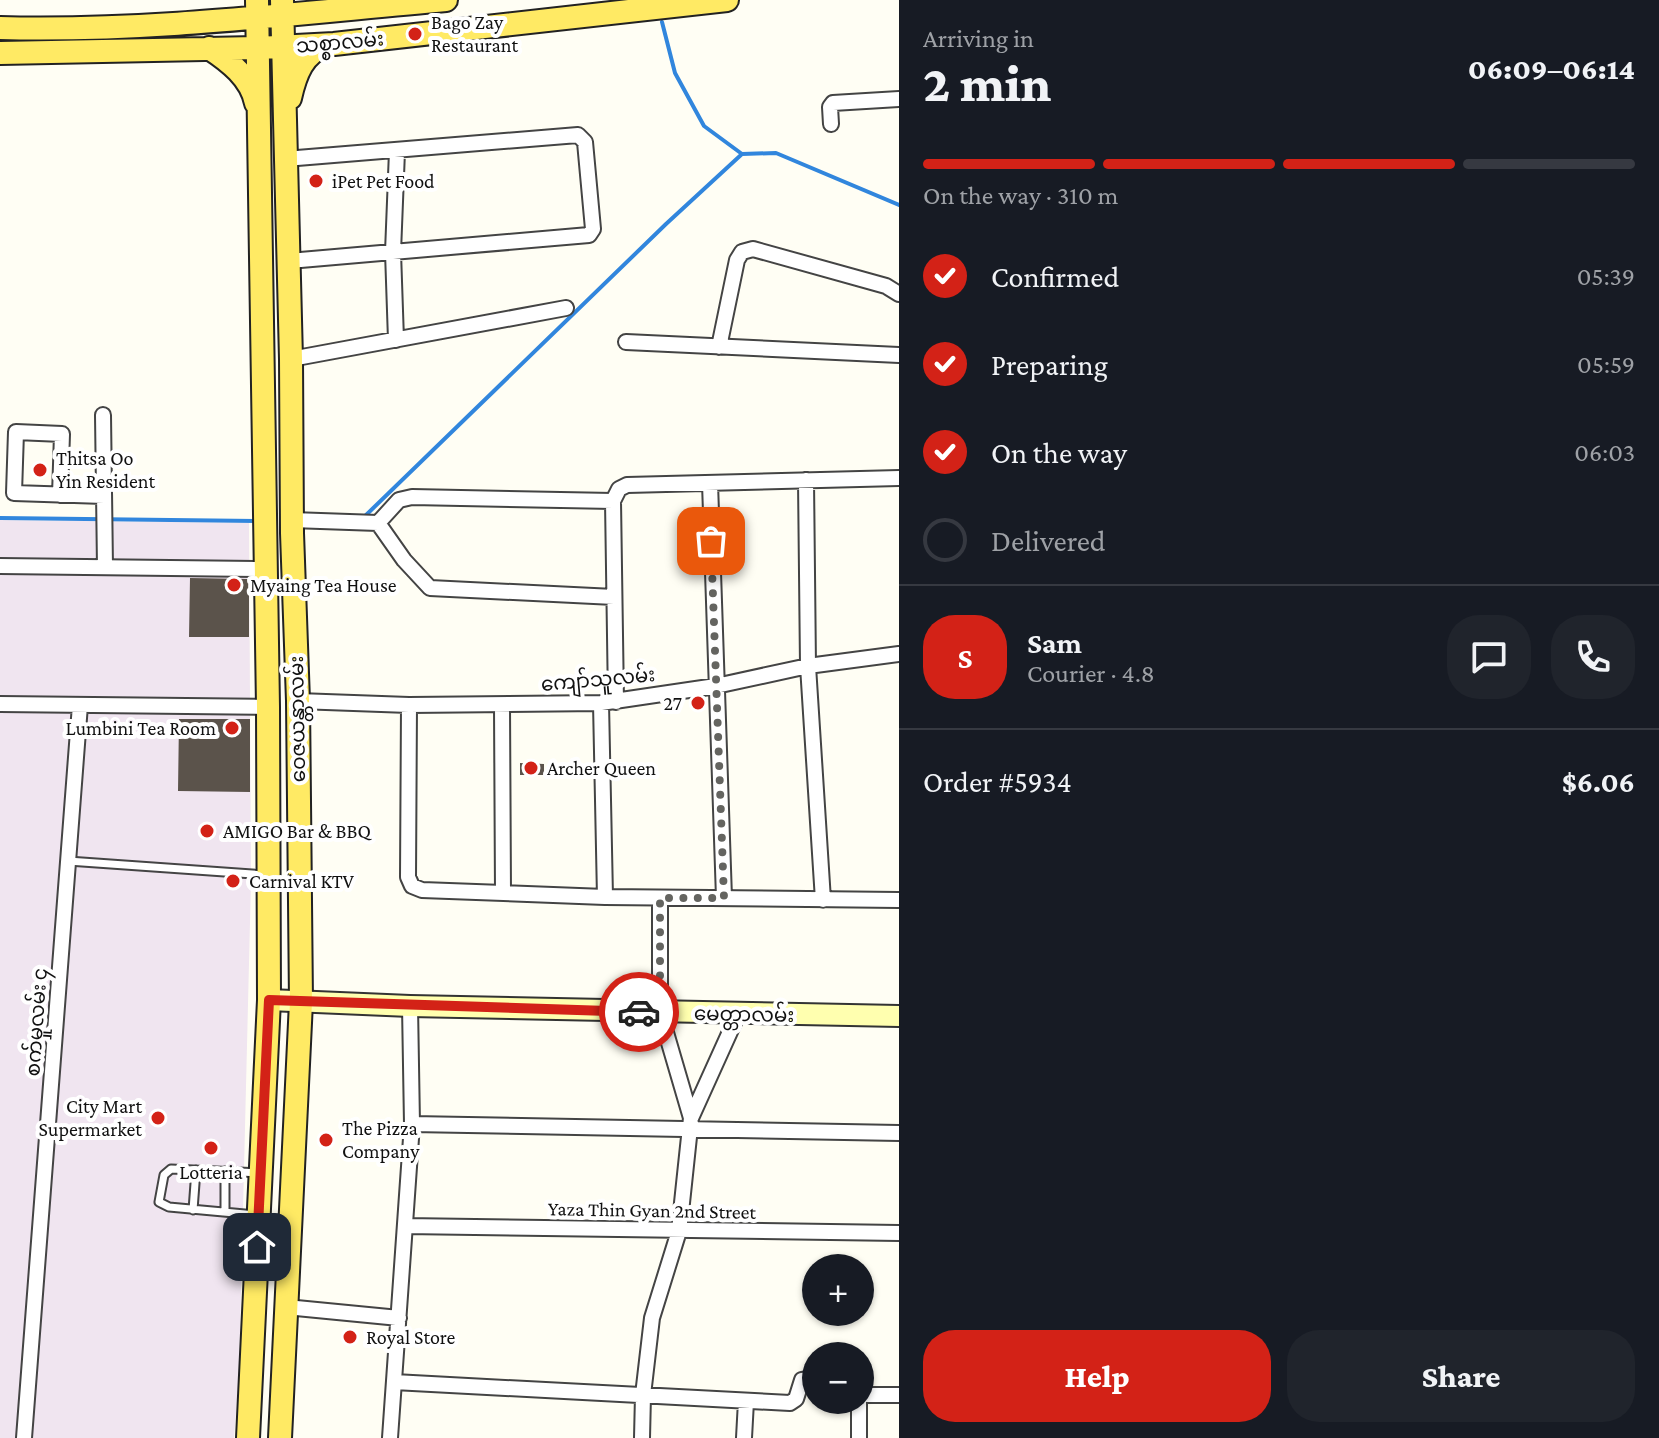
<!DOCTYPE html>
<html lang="en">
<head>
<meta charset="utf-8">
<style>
	:root { --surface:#171b24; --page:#20242c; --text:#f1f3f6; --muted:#9ea1a6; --line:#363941; --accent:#d32217 }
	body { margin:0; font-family:"Crimson Pro","Noto Sans Myanmar",serif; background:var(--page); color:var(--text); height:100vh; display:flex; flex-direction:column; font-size:30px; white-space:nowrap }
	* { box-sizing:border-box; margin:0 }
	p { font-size:26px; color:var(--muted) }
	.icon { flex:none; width:44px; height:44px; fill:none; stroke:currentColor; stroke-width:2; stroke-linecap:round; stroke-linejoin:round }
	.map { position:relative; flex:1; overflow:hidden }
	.side { display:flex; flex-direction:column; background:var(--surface); width:760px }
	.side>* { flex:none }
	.fabs { position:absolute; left:802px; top:1254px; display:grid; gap:16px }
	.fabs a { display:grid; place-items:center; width:72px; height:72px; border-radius:50%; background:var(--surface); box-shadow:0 2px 6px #0004; font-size:40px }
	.pin { position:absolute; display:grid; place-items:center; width:68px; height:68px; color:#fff; margin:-34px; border-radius:16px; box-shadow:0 4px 12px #0006 }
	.courier { position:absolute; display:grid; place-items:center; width:80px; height:80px; margin:-40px; border:6px solid #d32217; border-radius:50%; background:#fff; color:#222; box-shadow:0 2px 10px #0007 }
	.overview em { font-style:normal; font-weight:800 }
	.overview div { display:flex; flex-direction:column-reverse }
	.overview { display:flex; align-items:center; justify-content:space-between; height:136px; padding:0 24px }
	h1 { font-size:52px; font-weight:800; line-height:60px }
	.bar { display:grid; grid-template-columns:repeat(4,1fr); gap:12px 8px; align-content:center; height:96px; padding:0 24px }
	.bar i { height:10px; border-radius:6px; background:var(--line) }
	.bar .current { background:var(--accent) }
	.bar p { grid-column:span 4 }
	.line { display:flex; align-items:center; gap:20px; padding:0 24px; border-top:2px solid var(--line) }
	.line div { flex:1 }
	.round { display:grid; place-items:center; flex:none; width:84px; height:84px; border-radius:32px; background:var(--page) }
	ol { padding:0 24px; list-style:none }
	li { display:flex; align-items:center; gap:24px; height:88px }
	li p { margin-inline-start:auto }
	li .icon { padding:8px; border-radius:50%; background:var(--accent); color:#fff; stroke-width:4 }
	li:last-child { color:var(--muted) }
	li i { width:44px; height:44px; border:4px solid var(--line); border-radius:50% }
	.button { display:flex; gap:16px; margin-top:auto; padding:16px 24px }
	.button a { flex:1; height:92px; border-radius:32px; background:var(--accent); color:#fff; font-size:32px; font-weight:800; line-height:92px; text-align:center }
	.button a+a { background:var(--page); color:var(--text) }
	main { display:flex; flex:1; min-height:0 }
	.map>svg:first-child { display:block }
	.industrial { fill:#f0e5f0 }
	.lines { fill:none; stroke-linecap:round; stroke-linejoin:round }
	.stream { stroke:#3186dd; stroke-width:4 }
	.building { fill:#5b534b }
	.lane-casing { stroke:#444; stroke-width:11 }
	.street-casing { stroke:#444; stroke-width:18 }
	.secondary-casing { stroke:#333; stroke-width:24 }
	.primary-casing { stroke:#222; stroke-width:26 }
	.lane { stroke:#fff; stroke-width:7 }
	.street { stroke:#fff; stroke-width:14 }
	.secondary { stroke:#ffffaf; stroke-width:20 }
	.primary { stroke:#ffea64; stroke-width:22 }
	.done { stroke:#646460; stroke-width:8; stroke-dasharray:0 14.4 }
	.route { stroke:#d32217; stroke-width:10 }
	.poi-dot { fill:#d32217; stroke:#fff; stroke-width:3 }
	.labels { text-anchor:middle; stroke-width:8; stroke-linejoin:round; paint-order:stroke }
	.poi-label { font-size:20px; fill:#111; stroke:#fff; text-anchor:start }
	.street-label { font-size:20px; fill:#111; stroke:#fff }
</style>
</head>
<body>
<main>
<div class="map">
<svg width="899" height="1438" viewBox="0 0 899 1438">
	<rect width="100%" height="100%" fill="#fffef4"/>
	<!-- industrial -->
	<path class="industrial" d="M0 520 249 523 251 881 239 1374 234 1438H0Z"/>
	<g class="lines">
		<!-- stream -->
		<path class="stream" d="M662 22 675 73 704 126 742 154 776 153 899 205
			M364 517 666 224 742 154
			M0 518 258 521"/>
	</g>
	<!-- building -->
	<path class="building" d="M190 578 249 579V637H189Z
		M179 719H250V792L178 791Z
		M520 763 544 764V775H520Z"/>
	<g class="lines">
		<!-- lane casing -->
		<g class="lane-casing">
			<path id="lane" d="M68 861 265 875
				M225 1171V1212
				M193 1210 196 1170
				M256 1215 169 1207 159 1202 164 1175 171 1169 259 1173"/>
		</g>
		<!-- street casing -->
		<g class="street-casing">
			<path id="street" d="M831 124 830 107 833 103 899 99
				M285 159 578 135 585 142 593 229 589 235 289 261
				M396 340 393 252 397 151
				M626 342 899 355
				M719 347 737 260 742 252 753 249 886 286 899 294
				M291 359 566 308
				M103 415 105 567
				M806 480 808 666 823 900
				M710 483 724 898
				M60 495 62 434 16 432 14 493 104 496
				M292 520 378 523 404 560 430 588 614 597
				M378 523 399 500 412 497 613 501
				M0 566 266 569
				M298 701 409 705 601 703 716 686 808 666 899 654
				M616 702 613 501 619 489 627 485 899 478
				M601 703 605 897
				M0 704 268 707
				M409 705 408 877 412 886 422 890 605 897 899 900
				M502 706 503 892
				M660 898V1012L691 1118
				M412 1124 899 1133
				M405 1226 899 1233
				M286 1307 399 1318
				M394 1382 790 1403 796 1399 802 1380 816 1378
				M860 1395H899
				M24 1438 80 705
				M390 1438 412 1124 410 1006
				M642 1438 643 1395 652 1318 679 1231 691 1118 738 1014
				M744 1438 746 1401
				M859 1438V1400"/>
		</g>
		<!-- secondary casing -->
		<g class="secondary-casing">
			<path id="secondary" d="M269 1000 410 1006 899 1016"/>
		</g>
		<!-- primary casing -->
		<g class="primary-casing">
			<path id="primary" d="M0 28C149 32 298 13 446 0
				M209 48C229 61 251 78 256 103
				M0 53 258 48 334 44 727 0
				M290 98C295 76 303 51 328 45
				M248 1438 269 1000 268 707 257 0
				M280 1438 301 1002 298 701 292 533 291 359 282 0"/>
		</g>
		<!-- lane -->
		<use href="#lane" class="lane"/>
		<!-- street -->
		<use href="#street" class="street"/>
		<!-- secondary -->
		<use href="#secondary" class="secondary"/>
		<!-- primary -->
		<use href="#primary" class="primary"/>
	</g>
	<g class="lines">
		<!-- done -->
		<path class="done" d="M639 1012H660V898H724L711 541"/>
		<!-- route -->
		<path class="route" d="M257 1247 269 1000 639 1012"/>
	</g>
	<!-- markers -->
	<g class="poi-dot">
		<circle cx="415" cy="34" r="8"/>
		<circle cx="316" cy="181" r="8"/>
		<circle cx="40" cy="470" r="8"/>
		<circle cx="234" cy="585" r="8"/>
		<circle cx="698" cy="703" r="8"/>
		<circle cx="232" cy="728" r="8"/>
		<circle cx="531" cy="768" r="8"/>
		<circle cx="207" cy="831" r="8"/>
		<circle cx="233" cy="881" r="8"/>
		<circle cx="158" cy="1118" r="8"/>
		<circle cx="326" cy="1140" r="8"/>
		<circle cx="211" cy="1148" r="8"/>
		<circle cx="350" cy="1337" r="8"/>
	</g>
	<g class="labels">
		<!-- poi labels -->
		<g class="poi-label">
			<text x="431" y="29">Bago Zay<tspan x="431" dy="23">Restaurant</tspan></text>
			<text x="332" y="188">iPet Pet Food</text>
			<text x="56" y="465">Thitsa Oo<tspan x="56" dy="23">Yin Resident</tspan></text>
			<text x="250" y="592">Myaing Tea House</text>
			<text x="682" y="710" text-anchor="end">27</text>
			<text x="216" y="735" text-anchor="end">Lumbini Tea Room</text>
			<text x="547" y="775">Archer Queen</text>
			<text x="223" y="838">AMIGO Bar &amp; BBQ</text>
			<text x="249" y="888">Carnival KTV</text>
			<text x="142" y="1113" text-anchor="end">City Mart<tspan x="142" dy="23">Supermarket</tspan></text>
			<text x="342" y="1135">The Pizza<tspan x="342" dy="23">Company</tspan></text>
			<text x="211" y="1179" text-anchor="middle">Lotteria</text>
			<text x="366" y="1344">Royal Store</text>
		</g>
		<!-- street labels -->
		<g class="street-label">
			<text transform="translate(340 42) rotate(-5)" y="7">သစ္စာလမ်း</text>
			<text transform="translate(598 679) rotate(-5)" y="7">ကျော်သူလမ်း</text>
			<text transform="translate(297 719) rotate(-91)" y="7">ဝေဇယန္တာလမ်း</text>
			<text transform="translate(744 1014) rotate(1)" y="7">မေတ္တာလမ်း</text>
			<text transform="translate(36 1022) rotate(-86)" y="7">စက်မှုလမ်း ၄</text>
			<text transform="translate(652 1210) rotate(1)" y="7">Yaza Thin Gyan 2nd Street</text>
		</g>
	</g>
</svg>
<div class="fabs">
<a>+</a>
<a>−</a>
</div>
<div class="pin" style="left:711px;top:541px;background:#ea580c"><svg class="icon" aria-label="bag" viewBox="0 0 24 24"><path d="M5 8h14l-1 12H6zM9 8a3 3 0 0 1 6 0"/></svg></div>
<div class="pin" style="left:257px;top:1247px;background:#1f2937"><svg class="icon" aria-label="home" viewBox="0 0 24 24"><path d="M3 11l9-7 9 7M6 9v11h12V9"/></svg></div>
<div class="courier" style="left:639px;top:1012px"><svg class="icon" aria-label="car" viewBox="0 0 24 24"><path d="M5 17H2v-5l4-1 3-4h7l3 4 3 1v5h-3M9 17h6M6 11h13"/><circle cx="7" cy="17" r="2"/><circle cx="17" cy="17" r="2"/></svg></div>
</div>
<section class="side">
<div class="overview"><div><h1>2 min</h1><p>Arriving in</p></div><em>06:09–06:14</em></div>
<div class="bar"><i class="current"></i><i class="current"></i><i class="current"></i><i></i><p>On the way · 310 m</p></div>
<ol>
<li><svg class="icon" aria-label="check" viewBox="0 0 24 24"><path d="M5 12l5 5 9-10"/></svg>Confirmed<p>05:39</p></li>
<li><svg class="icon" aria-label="check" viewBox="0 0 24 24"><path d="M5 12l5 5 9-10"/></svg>Preparing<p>05:59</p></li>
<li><svg class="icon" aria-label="check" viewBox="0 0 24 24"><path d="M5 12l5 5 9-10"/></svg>On the way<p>06:03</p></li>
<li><i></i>Delivered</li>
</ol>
<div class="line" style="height:144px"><b class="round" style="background:var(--accent);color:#fff">S</b><div><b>Sam</b><p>Courier · 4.8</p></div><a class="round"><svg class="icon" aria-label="chat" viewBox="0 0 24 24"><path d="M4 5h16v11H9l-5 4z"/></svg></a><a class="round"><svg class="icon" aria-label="phone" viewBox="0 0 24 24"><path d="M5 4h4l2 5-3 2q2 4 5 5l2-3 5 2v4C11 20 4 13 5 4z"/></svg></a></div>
<div class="line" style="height:104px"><div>Order #5934</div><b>$6.06</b></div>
<div class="button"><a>Help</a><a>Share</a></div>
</section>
</main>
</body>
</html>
